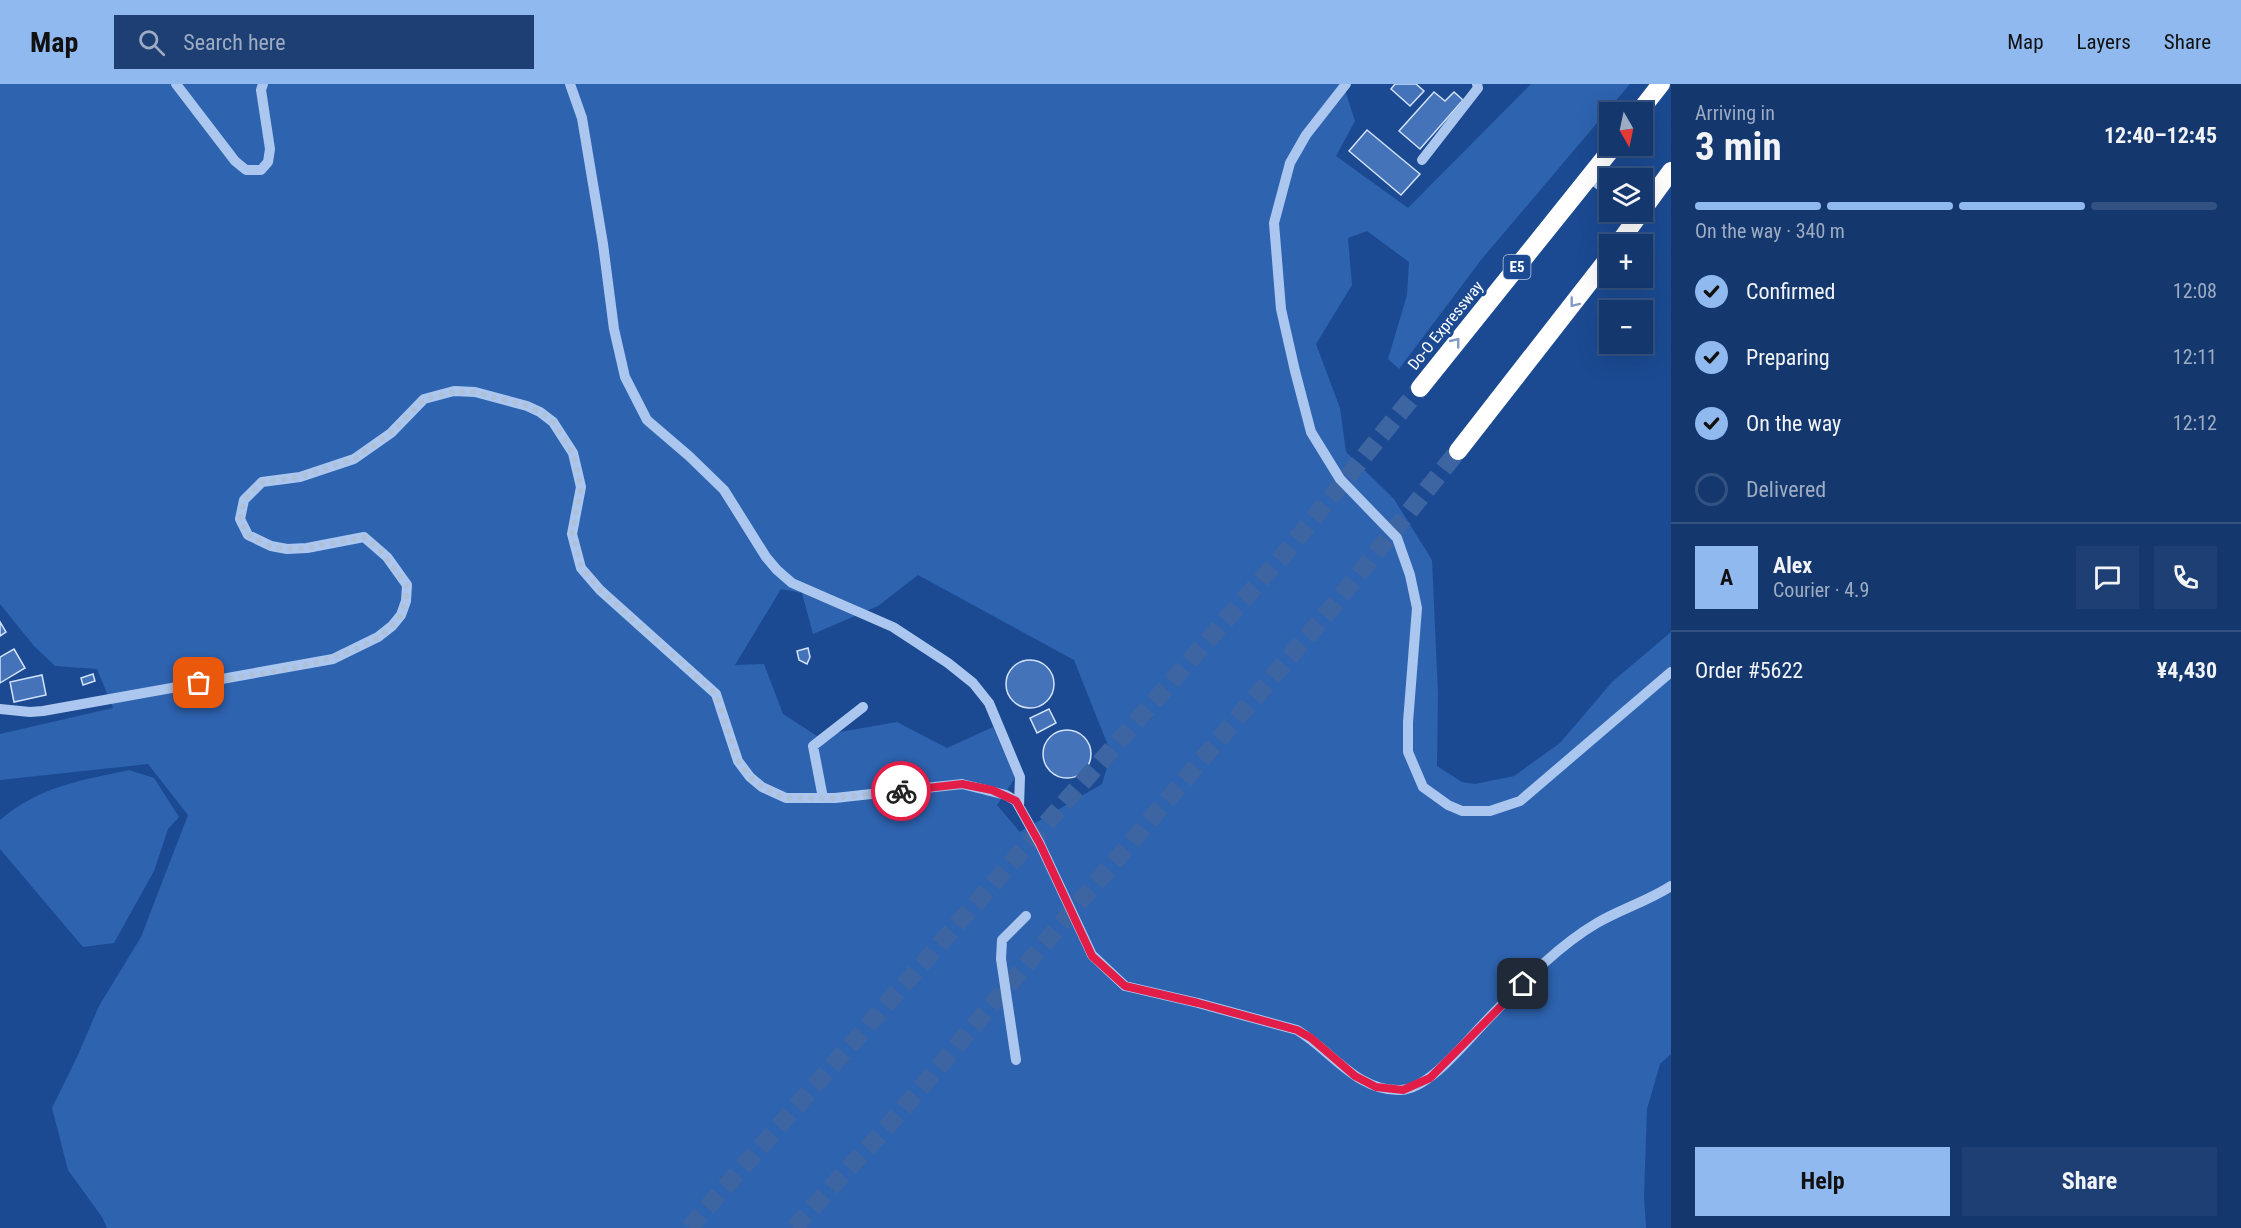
<!DOCTYPE html>
<html lang="en">
<head>
<meta charset="utf-8">
<style>
	:root { --surface:#14386e; --page:#1d3f73; --text:#f1f3f6; --muted:#9dacc2; --line:#335281; --accent:#90b9f0 }
	body { margin:0; font-family:"Roboto Condensed",sans-serif; background:var(--page); color:var(--text); height:100vh; display:flex; flex-direction:column; font-size:22px; white-space:nowrap }
	* { box-sizing:border-box; margin:0 }
	p { font-size:20px; color:var(--muted) }
	.icon { flex:none; width:33px; height:33px; fill:none; stroke:currentColor; stroke-width:2; stroke-linecap:round; stroke-linejoin:round }
	.map { position:relative; flex:1; overflow:hidden }
	.panel { display:flex; flex-direction:column; background:var(--surface); width:570px }
	.panel>* { flex:none }
	.needle { width:39px; rotate:171deg }
	.fabs { position:absolute; left:1599px; top:18px; display:grid; gap:12px }
	.fabs a { display:grid; place-items:center; width:54px; height:54px; border-radius:0px; background:var(--surface); box-shadow:0 6px 24px #0002,0 0 0 2px var(--line); font-size:30px }
	.pin { position:absolute; display:grid; place-items:center; width:51px; height:51px; color:#fff; margin:-26px; border-radius:12px; box-shadow:0 3px 9px #0006 }
	.courier { position:absolute; display:grid; place-items:center; width:60px; height:60px; margin:-30px; border:4px solid #e11d48; border-radius:50%; background:#fff; color:#222; box-shadow:0 2px 8px #0007 }
	.head em { font-style:normal; font-weight:700 }
	.head div { display:flex; flex-direction:column-reverse }
	.head { display:flex; align-items:center; justify-content:space-between; height:102px; padding:0 24px }
	h1 { font-size:39px; font-weight:700; line-height:45px }
	.bar { display:grid; grid-template-columns:repeat(4,1fr); gap:9px 6px; align-content:center; height:72px; padding:0 24px }
	.bar i { height:8px; border-radius:4px; background:var(--line) }
	.bar .selected { background:var(--accent) }
	.bar p { grid-column:span 4 }
	.line { display:flex; align-items:center; gap:15px; padding:0 24px; border-top:2px solid var(--line) }
	.line div { flex:1 }
	.round { display:grid; place-items:center; flex:none; width:63px; height:63px; border-radius:0px; background:var(--page) }
	ol { padding:0 24px; list-style:none }
	li { display:flex; align-items:center; gap:18px; height:66px }
	li p { margin-inline-start:auto }
	li .icon { padding:6px; border-radius:50%; background:var(--accent); color:#111; stroke-width:4 }
	li:last-child { color:var(--muted) }
	li i { width:33px; height:33px; border:3px solid var(--line); border-radius:50% }
	.button { display:flex; gap:12px; margin-top:auto; padding:12px 24px }
	.button a { flex:1; height:69px; border-radius:0px; background:var(--accent); color:#111; font-size:24px; font-weight:700; line-height:69px; text-align:center }
	.button a+a { background:var(--page); color:var(--text) }
	header { display:flex; align-items:center; gap:36px; box-sizing:border-box; height:84px; padding:0 30px; background:var(--accent); color:#111 }
	header strong { font-size:28px }
	nav { display:flex; gap:33px; margin-inline-start:auto; font-size:21px }
	.search { width:420px; height:54px; background:var(--page); display:flex; align-items:center; gap:15px; box-sizing:border-box; padding:0 21px; border-radius:0px; color:var(--muted); font-size:22px }
	main { display:flex; flex:1; min-height:0 }
	.map>svg:first-child { display:block }
	.green { fill:#2e63b0; fill-rule:evenodd }
	.building { fill:#4473b9; stroke:#d2e2fa; stroke-width:1.5 }
	.lines { fill:none; stroke-linecap:round; stroke-linejoin:round }
	.highway-tunnel { stroke:#3d65a2; stroke-width:18; stroke-dasharray:18 9; stroke-linecap:butt }
	.minor { stroke:#acc7ef; stroke-width:10 }
	.highway { stroke:#fff; stroke-width:18 }
	.oneway { stroke:#829bc3 }
	.done { stroke:#afc0d9; stroke-width:6; stroke-dasharray:0 10.8 }
	.route { stroke:#e11d48; stroke-width:8 }
	.labels { text-anchor:middle; stroke-width:6; stroke-linejoin:round; paint-order:stroke }
	.shield { fill:#1b4a92; stroke:#bbc9de; stroke-width:1.5 }
	.shield-label { font-size:15px; font-weight:bold; fill:#fff }
	.street-label { font-size:16px; fill:#fff; stroke:#1b4a92 }
</style>
</head>
<body>
<header>
<strong>Map</strong>
<div class="search"><svg class="icon" aria-label="search" viewBox="0 0 24 24"><circle cx="10" cy="10" r="6"/><path d="M15 15l6 6"/></svg>Search here</div>
<nav><a>Map</a><a>Layers</a><a>Share</a></nav>
</header>
<main>
<div class="map">
<svg width="1671" height="1144" viewBox="0 0 1671 1144">
	<rect width="100%" height="100%" fill="#1b4a92"/>
	<!-- green -->
	<path class="green" d="M0 0H1343L1355 37 1336 72 1408 124 1531 0H1630L1481 176 1399 285 1388 275 1407 211 1409 178 1367 147 1348 154 1352 201 1316 260 1340 324 1346 368 1394 415 1432 476 1438 610 1437 682 1462 698 1475 700 1514 692 1560 659 1612 598 1671 548V970L1660 980 1647 1025 1644 1112 1646 1144H107L102 1133 68 1086 52 1024 78 971 99 922 141 853 188 731 148 680 0 696V650L113 624 97 585 55 582 34 562 0 520ZM918 491 1074 576 1111 669 1102 700 1020 748 997 721 1015 694 993 643 947 664 897 638 817 652 783 630 764 580 735 581 781 505 802 509 813 550 878 522Z
		M129 686 154 694 179 733 168 745 154 787 114 859 83 863 0 765V736C40 702 79 697 129 686Z"/>
	<!-- building -->
	<path class="building" d="M1395 0H1416L1424 7 1410 22 1391 5Z
		M1434 8 1445 17 1454 8 1463 16 1420 65 1399 47Z
		M1367 46 1420 90 1401 111 1349 67Z
		M0 538 6 548 0 552Z
		M808 564 810 573 807 580 799 576 797 567Z
		M14 565 25 584 0 599V573Z
		M1006 600a24 24 0 1 1 48 0a24 24 0 1 1-48 0Z
		M93 590 95 597 83 601 81 594Z
		M42 591 46 611 14 618 10 598Z
		M1049 625 1056 639 1037 649 1030 634Z
		M1043 670a24 24 0 1 1 48 0a24 24 0 1 1-48 0Z"/>
	<g class="lines">
		<!-- highway-tunnel -->
		<path class="highway-tunnel" d="M689 1144 1285 469 1420 304
			M794 1144 894 1035 1328 528 1458 367"/>
		<!-- minor -->
		<path class="minor" d="M176 0 235 77 246 86H261L268 78 270 65 261 6 263 0
			M570 0 582 34 603 160 614 245 625 293 647 336 689 372 724 406 766 473 777 486 792 499 893 543 948 579 973 599 989 619 1020 693 1019 722
			M1346 0 1306 51 1290 79 1274 139 1281 225 1295 287 1311 348 1340 395 1397 454 1410 491 1417 524 1408 638V668L1423 703 1448 721 1462 727H1490L1520 717 1671 588
			M1422 76 1478 4 1477 0
			M1589 93 1610 109
			M0 625 30 628 43 627 333 575 378 553 392 542 401 531 406 517 407 501 387 473 364 453 307 464 287 465 271 462 248 451 240 435 244 416 262 398 300 393 354 375 391 349 424 315 454 307 475 308 527 322 540 328 553 338 573 369 581 403 572 450 581 484 600 506 716 610 738 677 750 693 762 703 786 714H835L962 700 1006 711 1016 717 1040 760 1092 871 1125 902 1198 919 1297 946C1332 967 1357 1008 1401 1006 1430 1005 1468 955 1488 935 1521 901 1556 863 1597 839 1621 825 1648 817 1671 802
			M823 714 813 662 863 623
			M1016 976 1001 875 1002 856 1026 832"/>
		<!-- highway -->
		<path class="highway" d="M1639 28 1661 0
			M1618 160 1671 87
			M1420 304 1614 62
			M1458 367 1610 172"/>
	</g>
	<!-- one-way arrows -->
	<defs><path id="oneway-chevron" d="M-2-3.5L2.5 0L-2 3.5" fill="none" stroke-width="1.6" stroke-linecap="round" stroke-linejoin="round" transform="scale(1.5)"/></defs>
	<g class="oneway">
		<use href="#oneway-chevron" transform="translate(1574 219) rotate(128)"/>
		<use href="#oneway-chevron" transform="translate(1456 258) rotate(-51)"/>
	</g>
	<g class="lines">
		<!-- done -->
		<path class="done" d="M199 599C252 590 370 580 400 532 406 523 406 511 407 501L378 464 364 453 307 464 287 465 270 462 248 451 240 435 244 416 262 398 300 393 354 375 391 349 424 315 454 308H475L527 322 540 328 553 338 573 369 581 403 572 450 582 484 600 506 716 610 738 677 750 693 762 703 786 714H835L901 707"/>
		<!-- route -->
		<path class="route" d="M901 707 962 700 992 706 1016 717 1040 760 1092 872 1125 902 1198 919 1297 946 1311 954 1355 992 1376 1003 1403 1006 1430 994 1523 900"/>
	</g>
	<g class="labels">
		<!-- shield labels -->
		<rect class="shield" x="1503.5" y="171" width="27" height="24" rx="4.5"/>
		<g class="shield-label">
			<text x="1517" y="188">E5</text>
		</g>
		<!-- street labels -->
		<g class="street-label">
			<text transform="translate(1445 241) rotate(-51)" y="6">Do-O Expressway</text>
		</g>
	</g>
</svg>
<div class="fabs">
<a><svg class="needle" viewBox="-14 -14 28 28"><path d="M0-13l5 13h-10z" fill="#e53935"/><path d="M0 13l5-13h-10z" fill="#9dacc2"/></svg></a>
<a><svg class="icon" aria-label="layers" viewBox="0 0 24 24"><path d="M12 4l9 5-9 5-9-5zM3 14l9 5 9-5"/></svg></a>
<a>+</a>
<a>−</a>
</div>
<div class="pin" style="left:199px;top:599px;background:#ea580c"><svg class="icon" aria-label="bag" viewBox="0 0 24 24"><path d="M5 8h14l-1 12H6zM9 8a3 3 0 0 1 6 0"/></svg></div>
<div class="pin" style="left:1523px;top:900px;background:#1f2937"><svg class="icon" aria-label="home" viewBox="0 0 24 24"><path d="M3 11l9-7 9 7M6 9v11h12V9"/></svg></div>
<div class="courier" style="left:901px;top:707px"><svg class="icon" aria-label="bike" viewBox="0 0 24 24"><circle cx="6" cy="16" r="4"/><circle cx="18" cy="16" r="4"/><path d="M6 16l4-8h5l3 8M10 8l3 8H6M13 5h3"/></svg></div>
</div>
<section class="panel">
<div class="head"><div><h1>3 min</h1><p>Arriving in</p></div><em>12:40–12:45</em></div>
<div class="bar"><i class="selected"></i><i class="selected"></i><i class="selected"></i><i></i><p>On the way · 340 m</p></div>
<ol>
<li><svg class="icon" aria-label="check" viewBox="0 0 24 24"><path d="M5 12l5 5 9-10"/></svg>Confirmed<p>12:08</p></li>
<li><svg class="icon" aria-label="check" viewBox="0 0 24 24"><path d="M5 12l5 5 9-10"/></svg>Preparing<p>12:11</p></li>
<li><svg class="icon" aria-label="check" viewBox="0 0 24 24"><path d="M5 12l5 5 9-10"/></svg>On the way<p>12:12</p></li>
<li><i></i>Delivered</li>
</ol>
<div class="line" style="height:108px"><b class="round" style="background:var(--accent);color:#111">A</b><div><b>Alex</b><p>Courier · 4.9</p></div><a class="round"><svg class="icon" aria-label="chat" viewBox="0 0 24 24"><path d="M4 5h16v11H9l-5 4z"/></svg></a><a class="round"><svg class="icon" aria-label="phone" viewBox="0 0 24 24"><path d="M5 4h4l2 5-3 2q2 4 5 5l2-3 5 2v4C11 20 4 13 5 4z"/></svg></a></div>
<div class="line" style="height:78px"><div>Order #5622</div><b>¥4,430</b></div>
<div class="button"><a>Help</a><a>Share</a></div>
</section>
</main>
</body>
</html>
